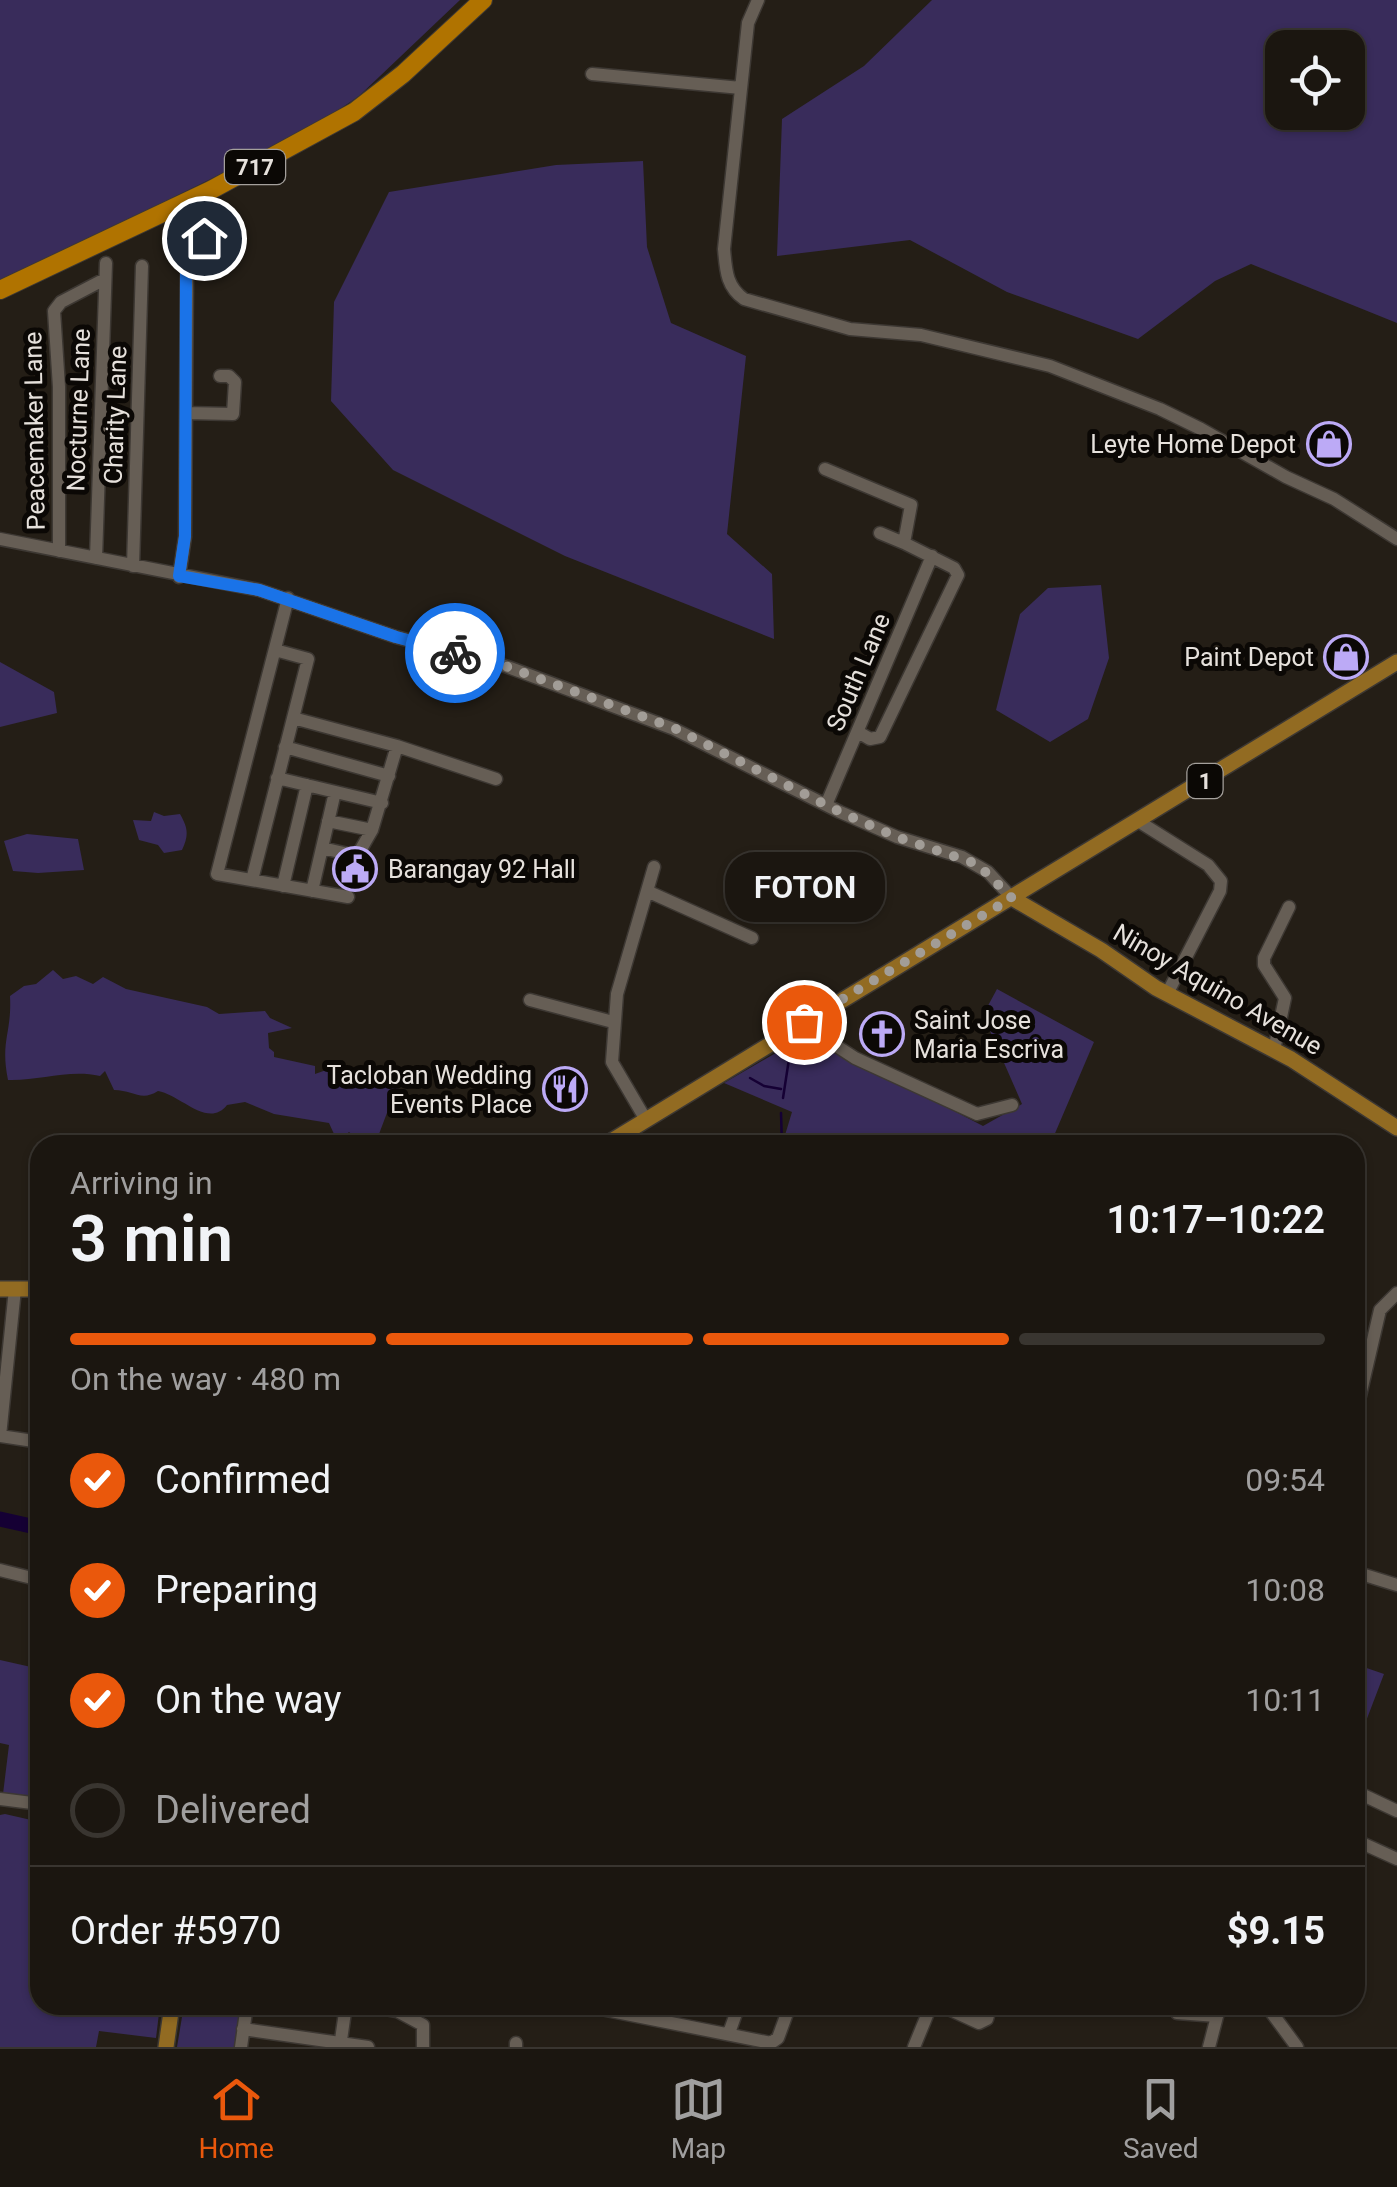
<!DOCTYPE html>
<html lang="en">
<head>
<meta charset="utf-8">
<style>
	:root { --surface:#1b1610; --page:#28231e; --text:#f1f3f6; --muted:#a09f9f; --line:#393530; --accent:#ea580c }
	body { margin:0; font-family:Roboto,sans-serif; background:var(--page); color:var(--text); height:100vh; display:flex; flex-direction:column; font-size:38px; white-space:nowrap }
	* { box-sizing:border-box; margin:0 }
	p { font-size:32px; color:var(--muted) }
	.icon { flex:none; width:55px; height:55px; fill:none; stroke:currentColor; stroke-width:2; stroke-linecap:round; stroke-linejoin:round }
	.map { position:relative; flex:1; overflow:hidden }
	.sheet { position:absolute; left:30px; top:1135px; width:1335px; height:880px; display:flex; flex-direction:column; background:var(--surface); border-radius:30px; box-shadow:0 2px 8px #0004,0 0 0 2px var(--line) }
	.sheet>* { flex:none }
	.buttons { position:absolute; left:1265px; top:30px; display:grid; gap:20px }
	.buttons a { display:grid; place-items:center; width:100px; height:100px; border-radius:20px; background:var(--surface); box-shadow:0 2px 8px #0004,0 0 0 2px var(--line); font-size:50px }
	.pin { position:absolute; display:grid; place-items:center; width:85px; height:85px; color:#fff; margin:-42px; border:5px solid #fff; border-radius:50%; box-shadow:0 2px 10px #0007 }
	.courier { position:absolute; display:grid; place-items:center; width:100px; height:100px; margin:-50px; border:8px solid #1a73e8; border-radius:50%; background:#fff; color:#222; box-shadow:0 2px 12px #0007 }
	.bubble { position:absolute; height:70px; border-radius:30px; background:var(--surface); box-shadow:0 2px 8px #0004,0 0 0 2px var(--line); font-size:32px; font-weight:600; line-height:70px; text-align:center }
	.overview em { font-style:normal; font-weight:600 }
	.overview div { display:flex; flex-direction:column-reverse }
	.overview { display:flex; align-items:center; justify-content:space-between; height:170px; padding:0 40px }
	h1 { font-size:65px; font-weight:600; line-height:75px }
	.bar { display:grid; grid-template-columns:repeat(4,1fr); gap:15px 10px; align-content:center; height:120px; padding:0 40px }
	.bar i { height:12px; border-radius:8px; background:var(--line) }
	.bar .active { background:var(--accent) }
	.bar p { grid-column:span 4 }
	.line { display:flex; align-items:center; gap:25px; padding:0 40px; border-top:2px solid var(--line) }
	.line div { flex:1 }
	ol { padding:0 40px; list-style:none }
	li { display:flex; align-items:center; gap:30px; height:110px }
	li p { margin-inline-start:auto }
	li .icon { padding:10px; border-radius:50%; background:var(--accent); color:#fff; stroke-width:4 }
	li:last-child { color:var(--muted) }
	li i { width:55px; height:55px; border:5px solid var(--line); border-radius:50% }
	.menu { display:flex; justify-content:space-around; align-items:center; height:140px; border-top:2px solid var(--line); background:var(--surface); font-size:28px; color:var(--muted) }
	.menu a { display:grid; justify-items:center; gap:5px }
	.menu .active { color:var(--accent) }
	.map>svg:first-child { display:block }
	.green { fill:#392c5b; fill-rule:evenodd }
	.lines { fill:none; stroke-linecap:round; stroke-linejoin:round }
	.stream { stroke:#150034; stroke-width:2.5 }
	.river { stroke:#150034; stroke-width:15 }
	.minor-casing { stroke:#3d3833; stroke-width:15 }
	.major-casing { stroke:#3d3833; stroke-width:18 }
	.highway-casing { stroke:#3d3833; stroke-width:20 }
	.minor { stroke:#665e55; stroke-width:12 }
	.major { stroke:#926b22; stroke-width:15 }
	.highway { stroke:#b07300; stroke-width:18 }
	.done { stroke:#a29d97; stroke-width:10; stroke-dasharray:0 18 }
	.route { stroke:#1a73e8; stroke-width:12 }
	.labels { text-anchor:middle; stroke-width:10; stroke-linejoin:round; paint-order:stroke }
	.shield { fill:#0b0805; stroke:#a4a09c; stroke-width:2.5 }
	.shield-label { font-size:22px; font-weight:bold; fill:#e6e1dc }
	.street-label { font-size:25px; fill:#e6e1dc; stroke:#0b0805 }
	.poi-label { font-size:25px; fill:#e6e1dc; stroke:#0b0805; text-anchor:end }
</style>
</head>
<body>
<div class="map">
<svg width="1397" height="2047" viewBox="0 0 1397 2047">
	<rect width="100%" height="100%" fill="#241e16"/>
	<!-- green -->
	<path class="green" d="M0 0H460L359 96 328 117 237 166 0 283Z
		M932 0H1397V323L1251 264 1215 281 1138 339 1007 292 910 240 777 256 782 119 864 66ZM1282 48H1348V112H1282Z
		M643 161 647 247 671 323 746 356 727 534 772 574 774 639 565 556 393 470 331 401 334 302 389 192 556 165Z
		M1101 585 1109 658 1088 719 1050 742 996 710 1020 614 1048 588Z
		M0 662 54 692 57 713 0 727Z
		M154 812 164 816 180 814C188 828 189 835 182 850L164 853 158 845 139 840 133 820 151 821Z
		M27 834 78 839 84 870 38 873 13 871 4 841Z
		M53 970 63 979 76 976 93 984 103 977 126 989 207 1007 219 1014 265 1011 270 1018 292 1028 268 1033 269 1048 274 1052V1057L315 1066V1074L343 1064 355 1072 374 1071 385 1081 392 1079 400 1093 393 1097 379 1134 358 1140 349 1132 341 1139 334 1134 329 1123 274 1114 245 1102 227 1105C208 1129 181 1095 158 1091 141 1102 133 1090 114 1090L105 1071 100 1076C69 1069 39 1081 8 1080 0 1040 12 1034 10 996L24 986 36 984Z
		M997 989 1094 1042 1050 1145H782L792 1112 724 1083 817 1029 833 1048 983 1126 1022 1104 983 1015Z
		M0 1660 40 1669V1800L3 1794 9 1745 0 1743Z
		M1355 1664 1384 1674 1355 1750Z
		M5 1814 40 1822V2005H160L156 2038 99 2031 96 2047H0V1815Z
		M184 2005H241L235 2047H177Z"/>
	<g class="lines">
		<!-- stream -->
		<path class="stream" d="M750 1078 764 1086 781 1089
			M783 1098 789 1059 787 1055
			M781 1113 782 1145"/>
		<!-- river -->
		<path class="river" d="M0 1519 40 1528"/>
		<!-- minor casing -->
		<g class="minor-casing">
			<path id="minor" d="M758 0 748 23 724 249C726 270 726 286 744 299L850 329 921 335 1050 366 1160 409 1201 429 1286 477 1334 499 1397 539
				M592 74 741 88
				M186 413 233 414 235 382 229 376H220
				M825 469 911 505 904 543 954 568 958 575 880 737 870 739 858 732
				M880 533 904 543
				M0 539 259 590 396 637 505 666 674 729 840 812 897 837 962 857 988 872 1012 898
				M59 551V387L54 311 61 302 105 279
				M96 558 106 263
				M133 566 142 266
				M179 577 185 537 187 269C188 254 191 247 203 238
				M288 598 217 874 348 897
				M293 718 397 746 496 779
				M285 747 389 776
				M277 778 382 803
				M826 805 932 556
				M328 821 372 830
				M1138 821 1208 865 1221 881 1220 891 1167 994
				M322 848 357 856 372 830 397 746
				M252 880 308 659 275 650
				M283 886 307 785
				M312 891 335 792
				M649 892 752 938
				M530 1000 613 1022
				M813 1017 832 1043 855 1058 977 1114 1012 1105
				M1274 1050 1285 998 1264 965V958L1289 907
				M646 1120 612 1062 617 994 654 867
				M1355 1417 1380 1310 1397 1293
				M0 1436 15 1289
				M0 1436 40 1442
				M0 1570 40 1580
				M1355 1572 1397 1585
				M1361 1794 1397 1811
				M0 1799 40 1804
				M1355 1840 1397 1859
				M364 2005 397 2011 423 2025V2047
				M581 2005 771 2043 778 2038 790 2005
				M1266 2005 1297 2047
				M1177 2013 1217 2016
				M243 2029 368 2047
				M729 2033 739 2005
				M241 2047 247 2005
				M340 2047 346 2005
				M516 2047V2043
				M914 2047 930 2008 944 2007 979 2023 987 2019 991 2005
				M1209 2047 1220 2005"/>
		</g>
		<!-- major casing -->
		<g class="major-casing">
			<path id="major" d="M1012 898 1101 950 1156 988 1291 1059 1397 1128
				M605 1145 1397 662
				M0 1289H40
				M166 2047 172 2005"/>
		</g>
		<!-- highway casing -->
		<g class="highway-casing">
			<path id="highway" d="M0 290 211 190 354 112 403 74 483 0"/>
		</g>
		<!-- minor -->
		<use href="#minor" class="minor"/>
		<!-- major -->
		<use href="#major" class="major"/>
		<!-- highway -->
		<use href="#highway" class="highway"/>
	</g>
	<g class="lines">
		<!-- done -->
		<path class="done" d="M455 653 505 666 674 728 840 812 897 837 977 864 1012 898 804 1022"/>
		<!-- route -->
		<path class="route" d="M204 238C191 247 188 254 186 269L185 536 179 576 259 590 396 637 455 653"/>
	</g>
	<!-- icons -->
	<defs>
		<g id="shop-ring" transform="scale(2.25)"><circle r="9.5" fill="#0b0805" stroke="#bcaaf6" stroke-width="1.5"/><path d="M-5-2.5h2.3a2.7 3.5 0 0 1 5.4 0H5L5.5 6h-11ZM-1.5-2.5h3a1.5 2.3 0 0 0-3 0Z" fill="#bcaaf6"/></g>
		<g id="civic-ring" transform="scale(2.25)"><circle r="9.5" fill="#0b0805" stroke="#bcaaf6" stroke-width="1.5"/><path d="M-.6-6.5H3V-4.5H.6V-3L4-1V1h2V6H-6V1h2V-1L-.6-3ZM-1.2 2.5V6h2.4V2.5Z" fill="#bcaaf6"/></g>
		<g id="church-ring" transform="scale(2.25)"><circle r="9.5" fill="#0b0805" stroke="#bcaaf6" stroke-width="1.5"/><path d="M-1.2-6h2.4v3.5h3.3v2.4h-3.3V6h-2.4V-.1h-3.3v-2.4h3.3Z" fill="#bcaaf6"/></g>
		<g id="restaurant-ring" transform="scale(2.25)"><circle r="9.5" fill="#0b0805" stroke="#bcaaf6" stroke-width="1.5"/><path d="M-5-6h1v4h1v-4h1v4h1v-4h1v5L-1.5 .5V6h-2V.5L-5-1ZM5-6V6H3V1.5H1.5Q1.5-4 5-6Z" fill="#bcaaf6"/></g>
	</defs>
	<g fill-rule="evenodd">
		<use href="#shop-ring" x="1329" y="444"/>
		<use href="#shop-ring" x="1346" y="657"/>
		<use href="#civic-ring" x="355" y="869"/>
		<use href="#church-ring" x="882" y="1034"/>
		<use href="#restaurant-ring" x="565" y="1089"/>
	</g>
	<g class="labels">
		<!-- shield labels -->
		<g class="shield">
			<rect x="225" y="150" width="60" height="34" rx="8"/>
			<rect x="1187.5" y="764" width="35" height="34" rx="8"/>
		</g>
		<g class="shield-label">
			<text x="255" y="175">717</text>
			<text x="1205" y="789">1</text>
		</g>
		<!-- street labels -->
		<g class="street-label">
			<text transform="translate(78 410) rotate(-88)" y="9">Nocturne Lane</text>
			<text transform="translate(115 415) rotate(-88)" y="9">Charity Lane</text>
			<text transform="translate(34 431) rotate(-91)" y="9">Peacemaker Lane</text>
			<text transform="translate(858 672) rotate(-67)" y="9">South Lane</text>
			<text transform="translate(1218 989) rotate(30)" y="9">Ninoy Aquino Avenue</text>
		</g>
		<!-- poi labels -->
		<g class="poi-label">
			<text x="1296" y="453">Leyte Home Depot</text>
			<text x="1314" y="666">Paint Depot</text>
			<text x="388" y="878" text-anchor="start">Barangay 92 Hall</text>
			<text x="914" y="1029" text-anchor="start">Saint Jose<tspan x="914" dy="29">Maria Escriva</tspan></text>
			<text x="532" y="1084">Tacloban Wedding<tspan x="532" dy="29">Events Place</tspan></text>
		</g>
	</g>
</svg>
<div class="buttons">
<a><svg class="icon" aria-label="locate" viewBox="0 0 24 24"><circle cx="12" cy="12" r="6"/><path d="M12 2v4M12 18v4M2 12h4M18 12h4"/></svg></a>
</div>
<div class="pin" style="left:804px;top:1022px;background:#ea580c"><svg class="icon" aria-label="bag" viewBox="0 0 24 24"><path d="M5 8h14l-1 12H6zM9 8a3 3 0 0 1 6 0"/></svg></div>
<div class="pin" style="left:204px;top:238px;background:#1f2937"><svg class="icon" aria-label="home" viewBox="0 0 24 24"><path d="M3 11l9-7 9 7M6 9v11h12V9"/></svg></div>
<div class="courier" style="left:455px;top:653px"><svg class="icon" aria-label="bike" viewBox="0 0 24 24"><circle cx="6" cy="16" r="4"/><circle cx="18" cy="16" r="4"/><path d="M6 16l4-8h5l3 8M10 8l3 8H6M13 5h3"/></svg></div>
<div class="bubble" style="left:725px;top:852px;width:160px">FOTON</div>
<section class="sheet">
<div class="overview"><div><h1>3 min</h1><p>Arriving in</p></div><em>10:17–10:22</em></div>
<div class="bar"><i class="active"></i><i class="active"></i><i class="active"></i><i></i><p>On the way · 480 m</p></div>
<ol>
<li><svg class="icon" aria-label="check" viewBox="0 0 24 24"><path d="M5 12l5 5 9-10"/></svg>Confirmed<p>09:54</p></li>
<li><svg class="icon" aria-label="check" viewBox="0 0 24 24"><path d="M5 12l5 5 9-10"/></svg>Preparing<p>10:08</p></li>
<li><svg class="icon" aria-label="check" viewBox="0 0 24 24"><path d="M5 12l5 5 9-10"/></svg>On the way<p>10:11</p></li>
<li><i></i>Delivered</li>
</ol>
<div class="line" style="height:130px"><div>Order #5970</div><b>$9.15</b></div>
</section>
</div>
<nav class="menu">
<a class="active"><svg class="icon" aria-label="home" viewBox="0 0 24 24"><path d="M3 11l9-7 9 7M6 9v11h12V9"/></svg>Home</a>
<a><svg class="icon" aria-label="map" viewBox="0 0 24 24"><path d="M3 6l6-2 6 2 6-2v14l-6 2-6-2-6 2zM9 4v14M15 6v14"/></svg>Map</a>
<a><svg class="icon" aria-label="saved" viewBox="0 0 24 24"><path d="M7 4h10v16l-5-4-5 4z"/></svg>Saved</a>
</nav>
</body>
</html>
